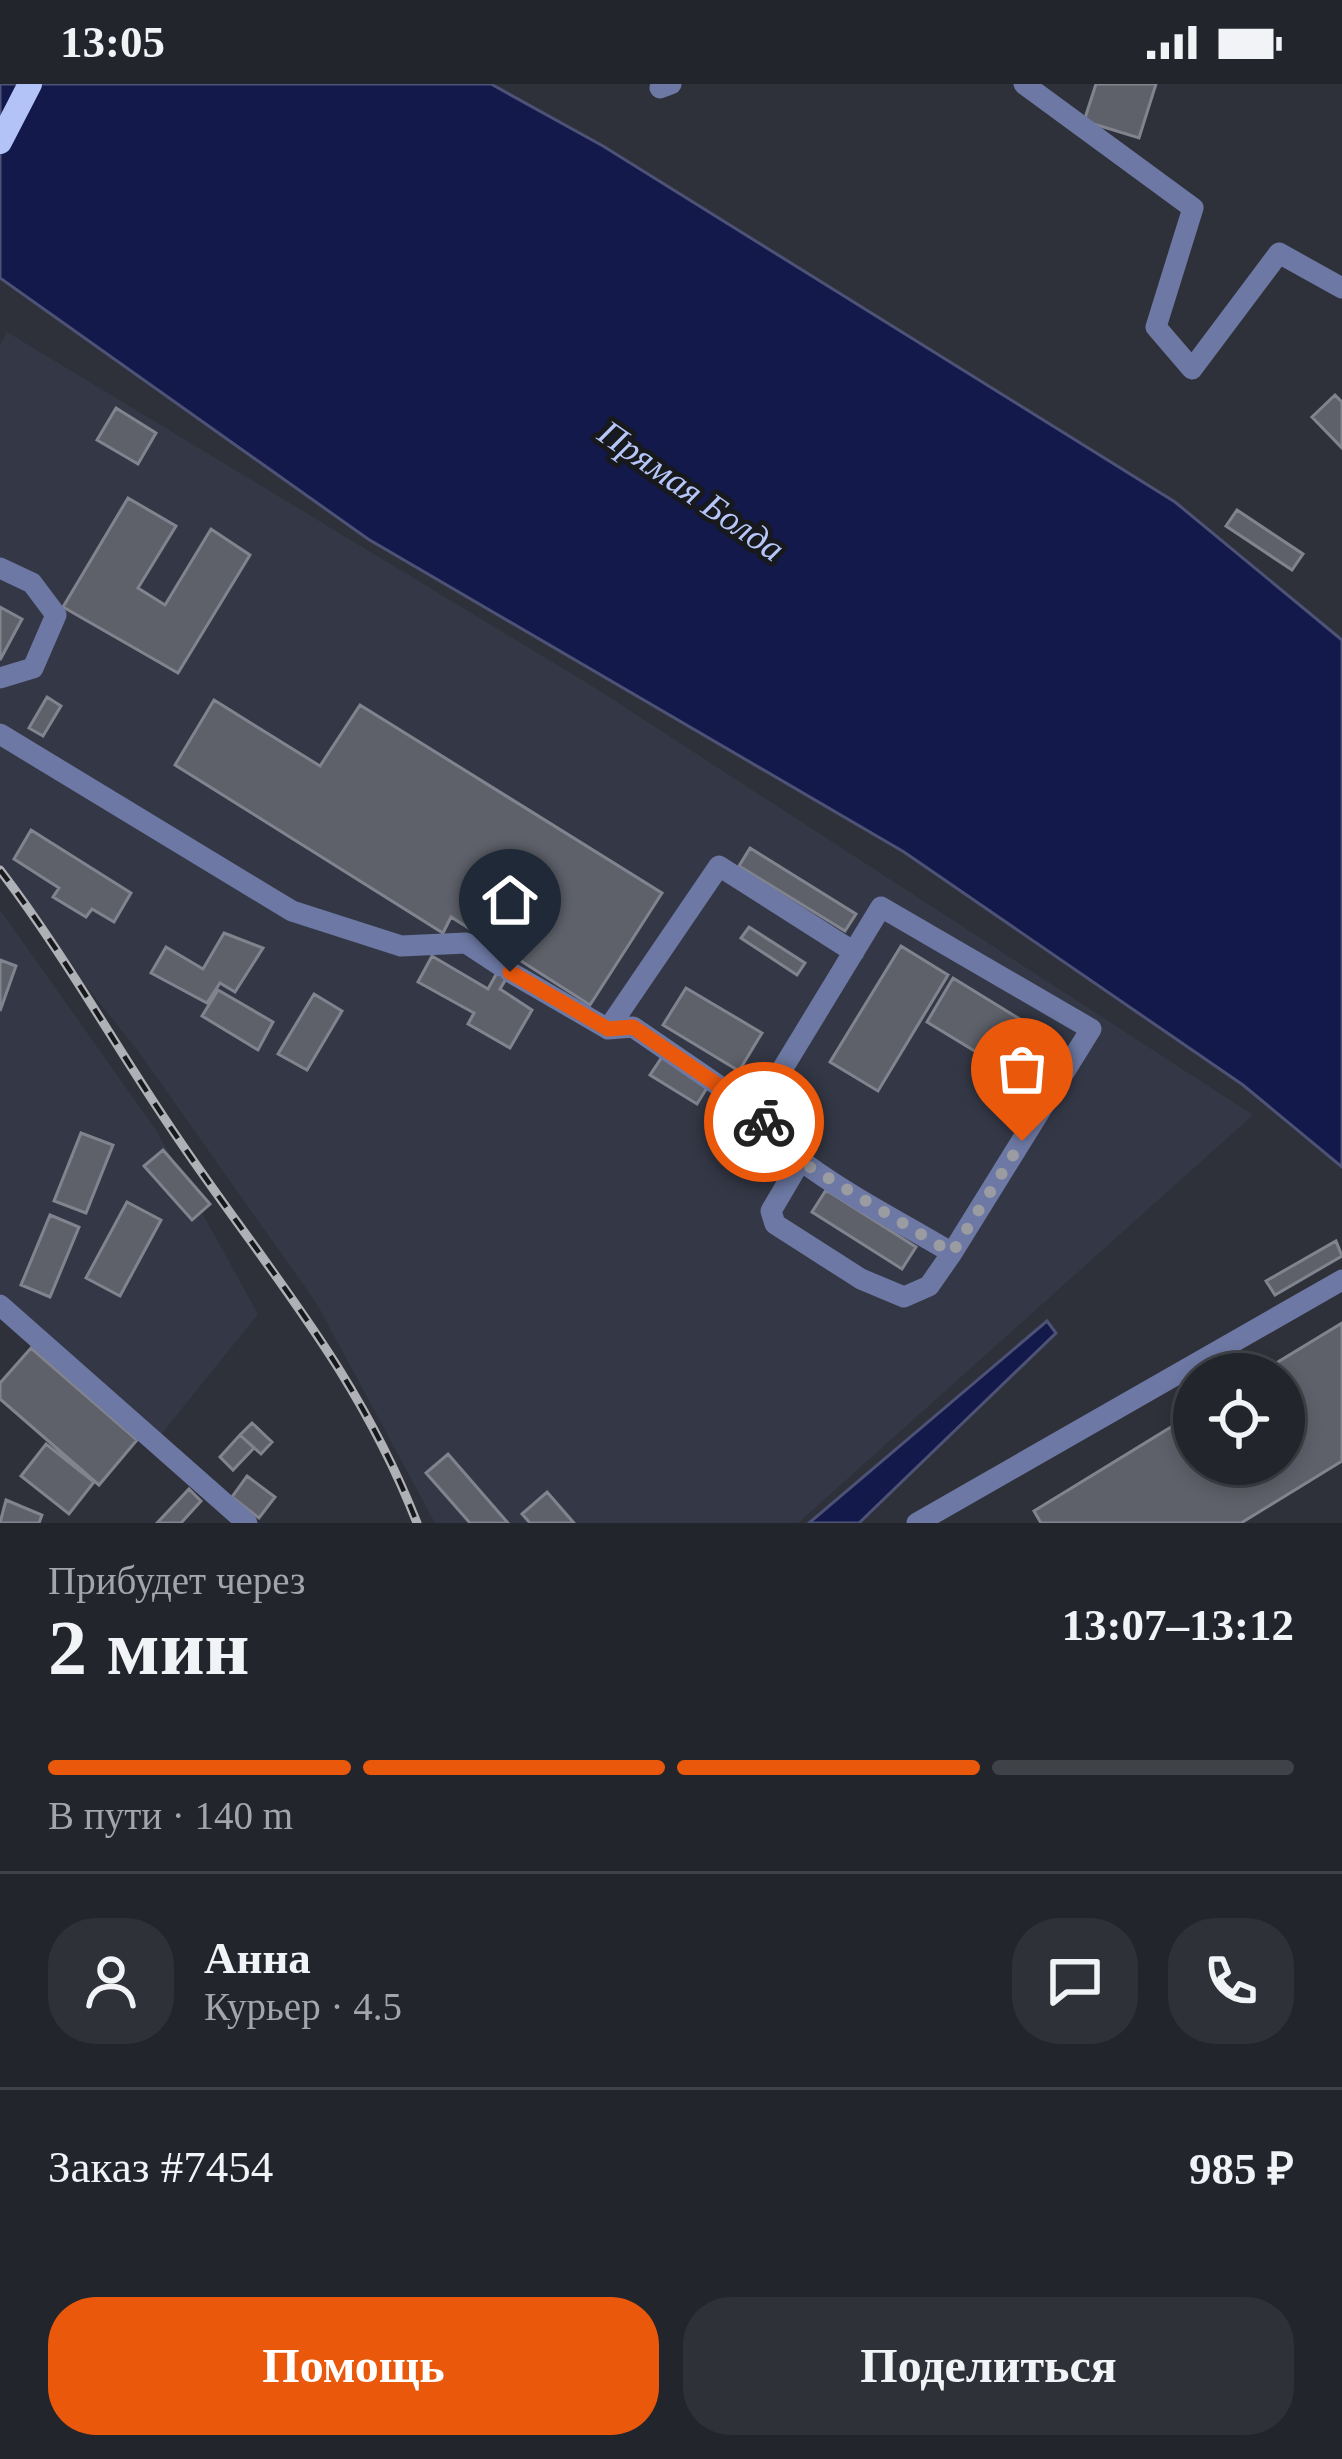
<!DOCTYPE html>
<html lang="ru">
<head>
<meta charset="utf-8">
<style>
	:root { --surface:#22252b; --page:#2e3137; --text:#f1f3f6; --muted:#a2a5a9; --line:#3f4247; --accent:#ea580c }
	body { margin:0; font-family:Georgia,serif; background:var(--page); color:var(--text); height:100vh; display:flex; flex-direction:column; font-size:45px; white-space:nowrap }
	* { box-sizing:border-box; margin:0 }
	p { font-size:39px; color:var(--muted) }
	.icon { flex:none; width:66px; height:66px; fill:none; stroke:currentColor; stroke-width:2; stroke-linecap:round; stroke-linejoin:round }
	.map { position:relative; height:1439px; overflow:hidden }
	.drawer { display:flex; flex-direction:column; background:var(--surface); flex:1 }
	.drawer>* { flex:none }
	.buttons { position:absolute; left:1173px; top:1269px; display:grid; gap:24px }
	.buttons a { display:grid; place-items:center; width:132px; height:132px; border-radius:50%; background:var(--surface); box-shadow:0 6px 18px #0003,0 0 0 3px var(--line); font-size:60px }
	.pin { position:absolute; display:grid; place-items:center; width:102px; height:102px; color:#fff; margin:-123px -51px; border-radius:50% 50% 50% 0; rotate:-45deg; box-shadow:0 0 12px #0007 }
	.pin .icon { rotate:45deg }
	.courier { position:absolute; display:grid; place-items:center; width:120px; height:120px; margin:-60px; border:9px solid #ea580c; border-radius:50%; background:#fff; color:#222; box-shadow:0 3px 15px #0007 }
	.head em { font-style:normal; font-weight:700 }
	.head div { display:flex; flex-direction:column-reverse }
	.head { display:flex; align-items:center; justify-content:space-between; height:204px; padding:0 48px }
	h1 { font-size:78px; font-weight:700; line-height:90px }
	.bar { display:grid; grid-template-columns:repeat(4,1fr); gap:18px 12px; align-content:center; height:144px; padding:0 48px }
	.bar i { height:15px; border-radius:9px; background:var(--line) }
	.bar .active { background:var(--accent) }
	.bar p { grid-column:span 4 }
	.line { display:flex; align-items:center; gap:30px; padding:0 48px; border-top:3px solid var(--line) }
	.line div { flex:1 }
	.round { display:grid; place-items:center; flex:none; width:126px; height:126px; border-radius:48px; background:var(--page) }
	.cta { display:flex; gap:24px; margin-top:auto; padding:24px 48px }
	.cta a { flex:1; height:138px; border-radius:48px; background:var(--accent); color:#fff; font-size:48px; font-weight:700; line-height:138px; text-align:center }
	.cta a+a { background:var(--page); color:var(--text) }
	.status { display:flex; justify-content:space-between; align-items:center; height:84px; padding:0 60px; background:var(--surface); direction:ltr }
	.status svg { height:33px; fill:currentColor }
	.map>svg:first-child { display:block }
	.built { fill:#343846 }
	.water { fill:#131a4b; stroke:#4d5276; stroke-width:3 }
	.building { fill:#5e616a; stroke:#81848e; stroke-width:3 }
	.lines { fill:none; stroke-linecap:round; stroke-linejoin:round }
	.minor { stroke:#6d79a4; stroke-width:21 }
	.major { stroke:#b3c3f8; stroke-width:24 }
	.rail-casing { stroke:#afb1b7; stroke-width:9 }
	.rail { stroke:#18191d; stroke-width:4.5; stroke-dasharray:14; stroke-linecap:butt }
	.done { stroke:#9a9ca2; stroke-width:12; stroke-dasharray:0 21.6 }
	.route { stroke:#ea580c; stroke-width:15 }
	.labels { text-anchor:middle; stroke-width:10; stroke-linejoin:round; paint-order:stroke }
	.water-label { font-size:36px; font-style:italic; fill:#b7c6f8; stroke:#18191d }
</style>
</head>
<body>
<div class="status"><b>13:05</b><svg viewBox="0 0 49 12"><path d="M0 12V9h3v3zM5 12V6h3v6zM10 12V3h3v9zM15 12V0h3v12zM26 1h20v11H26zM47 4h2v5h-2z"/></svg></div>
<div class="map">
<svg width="1342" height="1439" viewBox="0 0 1342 1439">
	<rect width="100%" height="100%" fill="#2e3139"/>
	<!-- built -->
	<path class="built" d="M7 248 592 602 1253 1031 798 1439H435L317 1220 138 967 0 794V261Z
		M0 826 156 1046 258 1230 155 1358 0 1218Z"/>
	<!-- water -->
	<path class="water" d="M0 0H491L603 62 1175 418 1342 556V1083L1243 1001 904 768 368 455 0 194Z
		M1047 1237 1056 1249 859 1439H809Z"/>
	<!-- building -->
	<path class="building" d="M1096 0H1156L1139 54 1084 37Z
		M1335 311 1342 318V364L1312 333Z
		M116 324 156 349 138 380 97 356Z
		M128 414 176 442 138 504 165 521 211 445 250 471 178 589 63 523Z
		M1237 426 1303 470 1292 486 1226 442Z
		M0 523 22 535 0 576Z
		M47 613 61 622 43 652 29 644Z
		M214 616 320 682 360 621 662 809 590 921 518 875 500 905 532 926 510 964 468 940 474 929 418 898 432 872 488 905 508 869 451 833 443 849 175 681Z
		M31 746 131 809 114 838 92 825 86 833 53 813 59 804 14 775Z
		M750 764 856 830 845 847 739 782Z
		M749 843 805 879 797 891 741 854Z
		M224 849 263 864 235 908 220 899 207 919 151 889 166 863 203 885Z
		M901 862 948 891 878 1007 830 978Z
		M0 876 16 882 0 927Z
		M953 894 1036 945 1009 988 927 938Z
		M686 904 762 949 739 987 663 941Z
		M218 906 273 938 258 966 202 932Z
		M314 910 342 927 307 986 278 970Z
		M664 970 710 999 697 1020 650 991Z
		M81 1049 113 1061 86 1129 54 1117Z
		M163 1066 210 1120 192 1136 144 1082Z
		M826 1106 916 1163 902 1185 812 1128Z
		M127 1118 161 1136 120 1212 86 1194Z
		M50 1131 79 1143 50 1213 21 1201Z
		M1336 1157 1342 1172 1275 1211 1266 1197Z
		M1342 1239V1377L1241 1439H1041L1034 1427 1194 1329V1380H1284V1290H1258Z
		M31 1264 137 1356 99 1401 0 1315V1299Z
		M252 1339 272 1358 261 1370 240 1351Z
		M240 1351 254 1364 233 1386 220 1373Z
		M46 1360 94 1398 69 1430 21 1392Z
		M448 1370 508 1439H470L426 1389Z
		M247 1392 275 1413 259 1434 232 1413Z
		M189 1405 201 1417 181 1439H157Z
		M547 1408 574 1439H530L522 1430Z
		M6 1416 42 1431 39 1439H0Z"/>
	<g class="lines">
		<!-- minor -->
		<path class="minor" d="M1024 0 1193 124 1156 243 1192 285 1279 169 1342 204
			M660 4 671 0
			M0 484 32 499 56 531 33 584 0 594
			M0 650 292 827 401 862 466 859 501 882
			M510 888 608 945 633 943 747 1021C766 1041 785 1065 807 1081 852 1114 904 1140 952 1169L1091 945 881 823 755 1030
			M608 945 719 782 854 868
			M801 1076 771 1127 775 1140 861 1195 904 1213 929 1202 952 1169
			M0 1221 247 1439
			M917 1439 1342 1196"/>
		<!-- major -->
		<path class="major" d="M0 58 30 0"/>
		<!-- rail casing -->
		<g class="rail-casing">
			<path id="rail" d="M0 786C65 871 116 964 177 1053 267 1186 357 1285 417 1439"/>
		</g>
		<!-- rail -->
		<use href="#rail" class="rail"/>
	</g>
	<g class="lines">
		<!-- done -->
		<path class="done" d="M764 1038 805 1080 952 1169 1022 1057"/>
		<!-- route -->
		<path class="route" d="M510 888 608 945 633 943 747 1021 764 1038"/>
	</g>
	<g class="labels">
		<!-- water labels -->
		<g class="water-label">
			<text transform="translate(692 406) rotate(35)" y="13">Прямая Болда</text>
		</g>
	</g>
</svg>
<div class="buttons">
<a><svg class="icon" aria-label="locate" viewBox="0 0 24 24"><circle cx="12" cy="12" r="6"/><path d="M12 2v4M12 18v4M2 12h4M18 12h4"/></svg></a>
</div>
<div class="pin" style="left:1022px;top:1057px;background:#ea580c"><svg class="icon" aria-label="bag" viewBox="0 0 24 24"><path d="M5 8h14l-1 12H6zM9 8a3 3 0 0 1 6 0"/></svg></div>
<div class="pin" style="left:510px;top:888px;background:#1f2937"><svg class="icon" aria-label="home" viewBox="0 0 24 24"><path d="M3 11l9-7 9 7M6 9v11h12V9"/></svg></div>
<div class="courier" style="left:764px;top:1038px"><svg class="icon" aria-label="bike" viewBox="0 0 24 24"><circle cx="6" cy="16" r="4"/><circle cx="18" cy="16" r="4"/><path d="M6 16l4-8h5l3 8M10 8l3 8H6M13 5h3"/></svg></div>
</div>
<section class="drawer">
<div class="head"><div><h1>2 мин</h1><p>Прибудет через</p></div><em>13:07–13:12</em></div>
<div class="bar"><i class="active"></i><i class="active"></i><i class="active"></i><i></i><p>В пути · 140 m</p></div>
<div class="line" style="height:216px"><a class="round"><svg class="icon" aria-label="person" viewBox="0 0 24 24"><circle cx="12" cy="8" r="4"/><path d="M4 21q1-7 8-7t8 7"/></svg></a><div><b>Анна</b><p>Курьер · 4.5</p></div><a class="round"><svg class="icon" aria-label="chat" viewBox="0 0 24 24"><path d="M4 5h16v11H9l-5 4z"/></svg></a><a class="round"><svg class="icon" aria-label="phone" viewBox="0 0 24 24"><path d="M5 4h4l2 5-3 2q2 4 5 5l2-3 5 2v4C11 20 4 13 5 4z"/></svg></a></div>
<div class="line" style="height:156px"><div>Заказ #7454</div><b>985 ₽</b></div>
<div class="cta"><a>Помощь</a><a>Поделиться</a></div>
</section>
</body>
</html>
